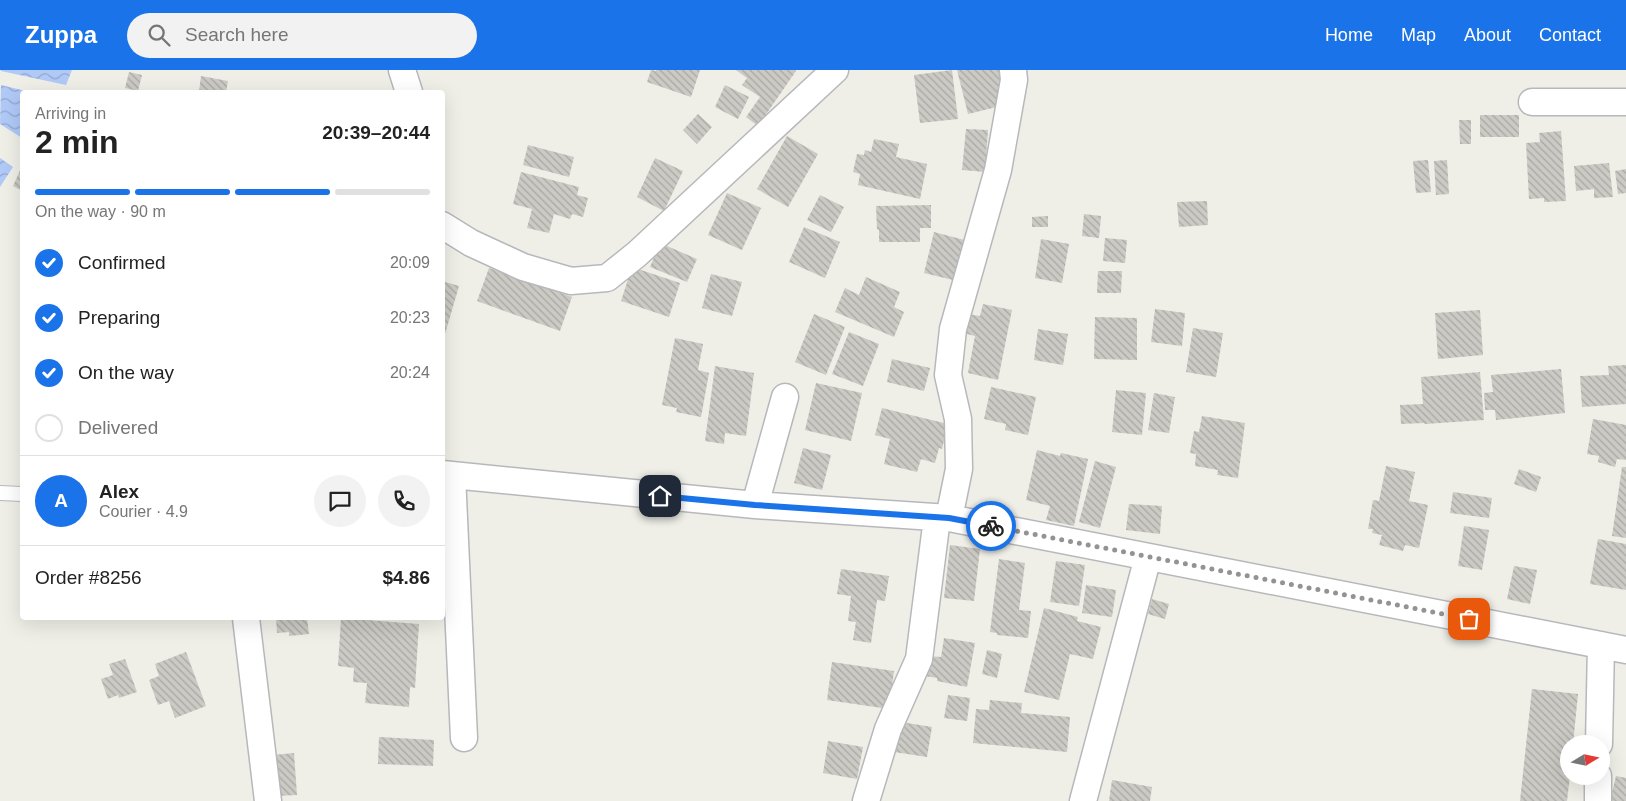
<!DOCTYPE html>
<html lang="en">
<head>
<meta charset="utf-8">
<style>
	:root { --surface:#fff; --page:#f2f2f2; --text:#222; --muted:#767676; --line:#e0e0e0; --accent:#1a73e8 }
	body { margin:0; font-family:Helvetica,sans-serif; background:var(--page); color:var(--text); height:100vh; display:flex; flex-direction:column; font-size:19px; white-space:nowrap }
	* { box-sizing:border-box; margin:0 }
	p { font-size:16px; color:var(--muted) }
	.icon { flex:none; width:28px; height:28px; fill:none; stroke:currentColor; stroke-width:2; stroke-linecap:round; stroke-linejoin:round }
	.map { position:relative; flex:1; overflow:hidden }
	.drawer { position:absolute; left:20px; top:20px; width:425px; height:530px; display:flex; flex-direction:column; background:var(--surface); border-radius:5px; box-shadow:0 5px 20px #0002 }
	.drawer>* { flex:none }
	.needle { width:32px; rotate:80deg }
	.tools { position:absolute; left:1560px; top:665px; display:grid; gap:10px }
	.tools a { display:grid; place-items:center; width:50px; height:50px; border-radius:50%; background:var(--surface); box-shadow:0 5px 20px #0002; font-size:25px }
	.pin { position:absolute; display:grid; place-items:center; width:42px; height:42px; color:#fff; margin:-21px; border-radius:10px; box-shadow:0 2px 8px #0006 }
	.courier { position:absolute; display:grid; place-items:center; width:50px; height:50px; margin:-25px; border:4px solid #1a73e8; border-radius:50%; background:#fff; color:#222; box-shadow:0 1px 6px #0007 }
	.head em { font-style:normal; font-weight:700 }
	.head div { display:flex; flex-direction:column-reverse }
	.head { display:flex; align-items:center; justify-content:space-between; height:85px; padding:0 15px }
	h1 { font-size:32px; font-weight:700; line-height:38px }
	.bar { display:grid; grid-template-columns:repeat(4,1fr); gap:8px 5px; align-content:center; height:60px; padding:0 15px }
	.bar i { height:6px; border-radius:4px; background:var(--line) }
	.bar .current { background:var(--accent) }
	.bar p { grid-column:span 4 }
	.line { display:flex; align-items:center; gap:12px; padding:0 15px; border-top:1px solid var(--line) }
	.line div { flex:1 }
	.round { display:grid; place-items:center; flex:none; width:52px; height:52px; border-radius:26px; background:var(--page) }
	ol { padding:0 15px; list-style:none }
	li { display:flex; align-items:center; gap:15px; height:55px }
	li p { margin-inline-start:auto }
	li .icon { padding:5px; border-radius:50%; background:var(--accent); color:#fff; stroke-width:4 }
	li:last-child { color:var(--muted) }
	li i { width:28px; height:28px; border:2px solid var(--line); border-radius:50% }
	header { display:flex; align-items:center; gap:30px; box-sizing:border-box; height:70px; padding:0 25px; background:var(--accent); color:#fff }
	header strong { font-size:24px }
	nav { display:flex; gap:28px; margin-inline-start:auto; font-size:18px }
	.search { width:350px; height:45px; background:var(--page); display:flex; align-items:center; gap:12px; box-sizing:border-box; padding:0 18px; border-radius:28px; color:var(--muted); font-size:19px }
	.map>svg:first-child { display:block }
	.water { fill:url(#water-waves) }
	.building { fill:url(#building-back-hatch) }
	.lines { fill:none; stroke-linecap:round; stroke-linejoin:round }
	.lane-casing { stroke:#b7b8bc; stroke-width:16 }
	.street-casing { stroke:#b7b8bc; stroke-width:29 }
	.lane { stroke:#fff; stroke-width:14 }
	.street { stroke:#fff; stroke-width:26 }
	.done { stroke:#919394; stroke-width:5; stroke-dasharray:0 9 }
	.route { stroke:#1a73e8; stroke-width:6 }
</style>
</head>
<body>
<header>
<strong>Zuppa</strong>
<div class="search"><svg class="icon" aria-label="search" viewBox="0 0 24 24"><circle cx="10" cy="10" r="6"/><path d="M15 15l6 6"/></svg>Search here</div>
<nav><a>Home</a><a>Map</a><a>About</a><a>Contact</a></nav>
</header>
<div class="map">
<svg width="1626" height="731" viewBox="0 0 1626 731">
	<defs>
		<pattern id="water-waves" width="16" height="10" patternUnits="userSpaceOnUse" patternTransform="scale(1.25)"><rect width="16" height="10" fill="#b0c9f7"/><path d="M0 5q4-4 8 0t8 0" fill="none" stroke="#92a7cc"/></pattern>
		<pattern id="building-back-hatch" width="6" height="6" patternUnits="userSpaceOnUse" patternTransform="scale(1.25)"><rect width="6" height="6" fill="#cbcac4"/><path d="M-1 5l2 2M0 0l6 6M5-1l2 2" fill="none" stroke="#a8a7a3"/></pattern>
	</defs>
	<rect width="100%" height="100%" fill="#efefe8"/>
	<!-- water -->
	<path class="water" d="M1 0H72L66 15 1 1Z
		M1 15 30 22H22V68L0 54Z
		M0 88 13 97 0 117Z"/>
	<!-- building -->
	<path class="building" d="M651 0 656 1V0H700L691 27 647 12Z
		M736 0H795L796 1 758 56 746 47 760 27 742 15 747 8Z
		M952 0 958 49 920 53 914 5Z
		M957 0H1001L1009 34 968 44Z
		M129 2 142 5 138 21 125 18Z
		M201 6 228 11 226 22H199Z
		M725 15 749 27 738 49 715 37Z
		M698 44 712 57 697 74 683 60Z
		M1480 45H1519V67H1480Z
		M1459 50H1471V74H1460Z
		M966 59 988 60 985 102 962 100Z
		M1561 61 1566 131 1544 132V128L1529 129 1526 73 1540 72 1539 63Z
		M787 66 818 84 788 137 757 119Z
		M874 69 899 74 896 87 927 94 920 129 858 115 860 104 853 102 857 84 864 85 865 80 871 82Z
		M528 75 574 87 569 107 523 95Z
		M655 88 683 101 664 141 637 127Z
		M1428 90 1431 122 1416 123 1413 91Z
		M1447 90 1449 124 1436 125 1434 91Z
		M1609 93 1613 127 1594 128V119L1576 121 1574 96Z
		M22 96V121L13 116Z
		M1626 99V123L1618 124 1615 101Z
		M521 102 579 117 577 125 588 128 583 147 572 144 570 149 554 144 549 163 527 158 532 139 513 134Z
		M727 123 761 138 742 180 708 165Z
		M820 125 844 137 831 162 807 150Z
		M1207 131 1208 155 1179 157 1177 132Z
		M931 135V158H920V172H879V160L877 159 876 136Z
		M1084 144 1101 146 1099 168 1082 166Z
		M1048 146V157H1032V147Z
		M804 157 840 172 825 208 789 192Z
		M934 162 972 172 961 212 924 203Z
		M1105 168 1127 170 1125 193 1103 191Z
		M1041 169 1069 174 1062 213 1035 208Z
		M660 173 697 189 687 212 650 197Z
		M632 197 680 213 669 247 621 231Z
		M489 198 572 227 560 261 477 231Z
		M1098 201H1122L1121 223H1097Z
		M711 204 742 212 732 246 702 238Z
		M866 207 900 222 894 237 904 242 894 267 835 242 845 218 859 225Z
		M442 211 459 216 443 271H442Z
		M983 234 1012 240 998 310 968 303 975 266 963 263 967 244 980 246Z
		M1155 239 1185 243 1182 276 1151 272Z
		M1480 240 1483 285 1438 289 1435 243Z
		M814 244 845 257 826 305 795 292Z
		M1095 247 1137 248V290L1094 289Z
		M1193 258 1223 263 1216 307 1186 302Z
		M1038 259 1068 264 1063 295 1034 290Z
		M849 262 879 274 863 316 832 304Z
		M675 268 703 274 698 300 709 303 701 347 676 342 677 338 662 335Z
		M892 289 930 298 924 321 887 312Z
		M1626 295V334L1582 337 1580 306 1609 305 1608 296Z
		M715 296 754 303 746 366 725 363 724 374 705 371Z
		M1561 299 1565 343 1496 350 1495 340H1485L1484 323 1493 322 1491 305Z
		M1480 302 1484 350 1425 354 1424 353 1401 354 1400 335 1423 334 1421 307Z
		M816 313 862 323 851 371 805 360Z
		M991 317 1036 327 1028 365 1005 360 1006 354 984 349Z
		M1116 320 1146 323 1142 365 1112 362Z
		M1154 323 1175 327 1169 363 1148 360Z
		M882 338 948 354 942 379 939 378 935 393 921 389 917 402 884 394 890 369 875 365Z
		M1202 346 1245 353 1238 408 1217 405 1218 400 1195 396 1196 384 1190 383 1194 361 1199 362Z
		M1593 349 1626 355V390L1617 389 1615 397 1598 392 1599 386 1587 384Z
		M803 378 831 385 822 420 794 413Z
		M1037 380 1060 386 1061 383 1088 389 1074 456 1046 450 1050 436 1026 430Z
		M1095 391 1116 397 1100 458 1079 452Z
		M1386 396 1415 402 1409 431 1428 435 1419 478 1405 475 1403 481 1379 475 1382 465 1372 463 1373 459H1368L1373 430 1379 431Z
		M1622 397H1626V468L1612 466Z
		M1519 399 1541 407 1536 422 1514 414Z
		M1453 422 1492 428 1489 448 1450 443Z
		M1129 434 1162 436 1160 464 1126 460Z
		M1464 456 1489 460 1482 500 1458 496Z
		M1598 469 1626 474V520L1590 514Z
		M950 475 980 479 974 531 944 528Z
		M999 489 1025 493 1019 540 1031 541 1028 568 997 565V563L990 562Z
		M1056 491 1085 495 1079 536 1050 532Z
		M1514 496 1537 500 1530 534 1507 529Z
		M841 499 889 506 885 531 877 530 871 573 853 570 856 552 848 551 851 526 837 524Z
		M1086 515 1116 520 1112 547 1082 543Z
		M1152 529 1169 534 1165 549 1148 544Z
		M1044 538 1078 547 1077 551 1101 557 1093 589 1070 584 1059 630 1024 622Z
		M276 548H307L309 564 289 566V562L277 563Z
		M341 548 419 554 415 618 410 617 409 637 365 633 367 613 353 612 354 598 338 596Z
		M944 568 975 573 967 617 937 611V608L925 606 928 586 941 587Z
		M987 580 1002 584 997 608 982 604Z
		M186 582 206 636 175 648 169 631 158 635 149 610 159 606 155 594Z
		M125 589 137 622 119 628 118 625 108 629 101 609 113 605 109 594Z
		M832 592 894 601 889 639 827 630Z
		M1532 619 1578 624 1573 674H1569L1570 706 1567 731H1520Z
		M948 625 970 628 967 651 944 648Z
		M990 630 1022 633 1021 643 1070 647 1067 682 973 673 976 639 989 640Z
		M901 652 932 657 927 687 894 682Z
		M379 667 434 670 433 696 378 694Z
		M828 671 863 677 857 709 823 703Z
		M294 683 297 725 276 726 273 685Z
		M1616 706 1626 708V731H1610Z
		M1112 710 1152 717 1150 731H1109Z"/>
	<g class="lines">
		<!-- lane casing -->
		<g class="lane-casing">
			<path id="lane" d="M0 423 22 424"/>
		</g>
		<!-- street casing -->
		<g class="street-casing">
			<path id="street" d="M402 0 409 22
				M1532 32H1626
				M442 155 471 173 523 197 571 211 607 208 637 184 835 0
				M442 404 755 435 949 448 1626 580
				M452 405 464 668
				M755 435 785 327
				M949 448 959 399 958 349 948 305 953 259 998 100 1014 10 1013 0
				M246 548 268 731
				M1599 674 1601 575
				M866 731 888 659 919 589 937 448
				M1083 731 1148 487
				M1598 731V706"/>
		</g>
		<!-- lane -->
		<use href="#lane" class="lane"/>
		<!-- street -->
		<use href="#street" class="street"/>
	</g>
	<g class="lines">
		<!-- done -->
		<path class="done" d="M991 456 1469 549"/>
		<!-- route -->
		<path class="route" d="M660 426 755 435 949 448 991 456"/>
	</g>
</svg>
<div class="tools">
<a><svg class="needle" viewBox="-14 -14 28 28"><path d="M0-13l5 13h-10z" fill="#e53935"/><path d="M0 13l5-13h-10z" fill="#767676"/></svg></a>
</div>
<div class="pin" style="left:1469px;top:549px;background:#ea580c"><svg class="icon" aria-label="bag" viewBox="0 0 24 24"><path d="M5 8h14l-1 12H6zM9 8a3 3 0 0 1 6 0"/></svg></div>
<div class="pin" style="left:660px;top:426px;background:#1f2937"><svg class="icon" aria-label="home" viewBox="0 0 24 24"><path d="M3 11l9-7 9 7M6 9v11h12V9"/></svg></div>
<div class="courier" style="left:991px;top:456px"><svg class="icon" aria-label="bike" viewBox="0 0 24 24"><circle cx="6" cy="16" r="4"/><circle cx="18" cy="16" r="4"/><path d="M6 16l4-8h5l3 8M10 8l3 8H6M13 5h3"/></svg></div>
<section class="drawer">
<div class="head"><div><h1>2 min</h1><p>Arriving in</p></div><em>20:39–20:44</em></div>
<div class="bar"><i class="current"></i><i class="current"></i><i class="current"></i><i></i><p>On the way · 90 m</p></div>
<ol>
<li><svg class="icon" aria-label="check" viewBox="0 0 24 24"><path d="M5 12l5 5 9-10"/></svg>Confirmed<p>20:09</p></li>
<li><svg class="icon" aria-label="check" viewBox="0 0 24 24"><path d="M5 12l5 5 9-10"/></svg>Preparing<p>20:23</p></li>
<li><svg class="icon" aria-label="check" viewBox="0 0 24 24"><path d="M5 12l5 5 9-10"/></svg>On the way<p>20:24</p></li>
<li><i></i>Delivered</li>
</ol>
<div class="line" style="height:90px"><b class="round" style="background:var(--accent);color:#fff">A</b><div><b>Alex</b><p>Courier · 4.9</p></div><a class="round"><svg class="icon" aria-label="chat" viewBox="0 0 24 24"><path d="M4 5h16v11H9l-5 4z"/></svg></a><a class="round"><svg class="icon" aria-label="phone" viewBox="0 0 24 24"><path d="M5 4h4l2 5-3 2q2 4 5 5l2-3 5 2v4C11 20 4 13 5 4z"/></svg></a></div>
<div class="line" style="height:65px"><div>Order #8256</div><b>$4.86</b></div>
</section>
</div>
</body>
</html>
